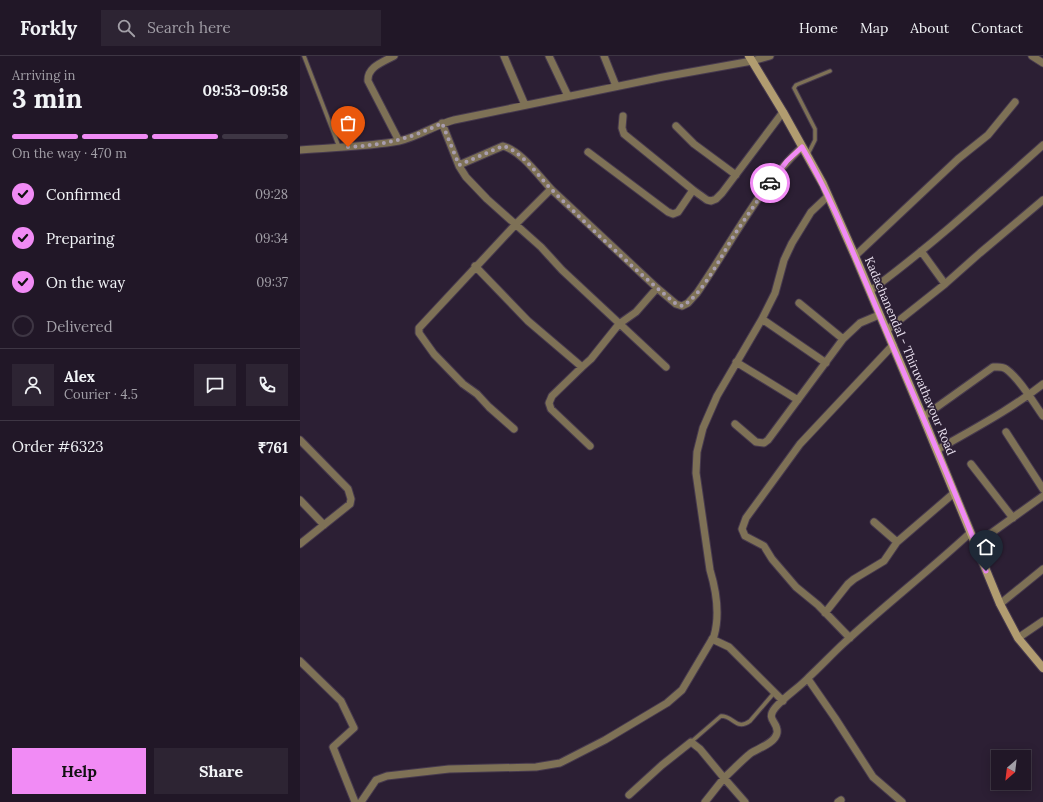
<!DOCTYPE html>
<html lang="en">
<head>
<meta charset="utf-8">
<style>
	:root { --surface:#211727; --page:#2d2433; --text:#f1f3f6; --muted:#a29fa7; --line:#3e3644; --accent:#f18bf5 }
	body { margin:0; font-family:Lora,serif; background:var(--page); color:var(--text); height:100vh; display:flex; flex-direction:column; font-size:15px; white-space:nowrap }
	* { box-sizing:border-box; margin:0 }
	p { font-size:13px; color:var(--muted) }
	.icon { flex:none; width:22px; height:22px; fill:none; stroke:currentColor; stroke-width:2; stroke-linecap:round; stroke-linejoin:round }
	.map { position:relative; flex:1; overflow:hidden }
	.panel { display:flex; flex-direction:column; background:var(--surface); width:300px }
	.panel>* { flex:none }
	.needle { width:26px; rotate:208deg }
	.buttons { position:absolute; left:691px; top:694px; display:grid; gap:8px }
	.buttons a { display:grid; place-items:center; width:40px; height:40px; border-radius:0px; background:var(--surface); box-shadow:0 2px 10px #0003,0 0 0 1px var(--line); font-size:20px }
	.pin { position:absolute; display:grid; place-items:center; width:34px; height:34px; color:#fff; margin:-41px -17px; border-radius:50% 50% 50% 0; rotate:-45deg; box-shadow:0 0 4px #0007 }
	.pin .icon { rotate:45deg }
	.courier { position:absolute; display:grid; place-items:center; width:40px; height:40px; margin:-20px; border:3px solid #f18bf5; border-radius:50%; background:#fff; color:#222; box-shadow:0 1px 5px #0007 }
	.summary em { font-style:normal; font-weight:700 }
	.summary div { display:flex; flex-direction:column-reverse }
	.summary { display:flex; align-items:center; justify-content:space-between; height:68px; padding:0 12px }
	h1 { font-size:26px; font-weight:700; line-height:30px }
	.bar { display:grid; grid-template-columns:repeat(4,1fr); gap:6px 4px; align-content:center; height:48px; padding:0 12px }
	.bar i { height:5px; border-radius:3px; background:var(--line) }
	.bar .current { background:var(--accent) }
	.bar p { grid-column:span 4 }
	.line { display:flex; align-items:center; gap:10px; padding:0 12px; border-top:1px solid var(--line) }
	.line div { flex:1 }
	.round { display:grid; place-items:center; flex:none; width:42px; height:42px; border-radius:0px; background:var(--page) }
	ol { padding:0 12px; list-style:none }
	li { display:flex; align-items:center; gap:12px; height:44px }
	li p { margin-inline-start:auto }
	li .icon { padding:4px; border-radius:50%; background:var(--accent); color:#111; stroke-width:4 }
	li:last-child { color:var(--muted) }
	li i { width:22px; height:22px; border:2px solid var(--line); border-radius:50% }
	.button { display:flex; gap:8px; margin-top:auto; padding:8px 12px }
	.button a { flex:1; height:46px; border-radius:0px; background:var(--accent); color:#111; font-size:16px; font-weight:700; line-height:46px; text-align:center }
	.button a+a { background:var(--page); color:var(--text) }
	header { display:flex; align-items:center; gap:24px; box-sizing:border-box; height:56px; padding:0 20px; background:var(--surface); border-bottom:1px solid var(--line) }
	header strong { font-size:19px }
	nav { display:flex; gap:22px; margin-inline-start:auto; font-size:14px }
	.search { width:280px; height:36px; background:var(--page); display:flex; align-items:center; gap:10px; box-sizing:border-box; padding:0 14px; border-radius:0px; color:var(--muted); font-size:15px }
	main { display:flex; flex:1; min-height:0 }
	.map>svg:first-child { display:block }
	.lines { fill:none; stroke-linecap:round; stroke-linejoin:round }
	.service-casing { stroke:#473a4e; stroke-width:5.5 }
	.minor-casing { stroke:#473a4e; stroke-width:9 }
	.secondary-casing { stroke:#473a4e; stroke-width:10 }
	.service { stroke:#7e7156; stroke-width:3.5 }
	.minor { stroke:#7e7156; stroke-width:7 }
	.secondary { stroke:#b19c70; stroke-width:8 }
	.done { stroke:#a89dae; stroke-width:4; stroke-dasharray:0 7.2 }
	.route { stroke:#f18bf5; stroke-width:5 }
	.labels { text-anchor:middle; stroke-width:3.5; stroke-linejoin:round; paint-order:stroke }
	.street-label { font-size:12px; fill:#eae1f0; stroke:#2c1f34 }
</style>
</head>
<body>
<header>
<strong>Forkly</strong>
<div class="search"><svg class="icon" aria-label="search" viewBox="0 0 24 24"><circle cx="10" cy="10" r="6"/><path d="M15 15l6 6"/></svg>Search here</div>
<nav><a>Home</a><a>Map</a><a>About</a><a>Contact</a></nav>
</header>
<main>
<section class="panel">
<div class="summary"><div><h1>3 min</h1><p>Arriving in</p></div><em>09:53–09:58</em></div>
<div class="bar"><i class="current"></i><i class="current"></i><i class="current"></i><i></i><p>On the way · 470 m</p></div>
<ol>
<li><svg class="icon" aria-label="check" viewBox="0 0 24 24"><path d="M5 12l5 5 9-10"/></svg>Confirmed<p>09:28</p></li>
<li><svg class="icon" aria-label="check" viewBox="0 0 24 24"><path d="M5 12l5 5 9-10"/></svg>Preparing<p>09:34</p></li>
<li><svg class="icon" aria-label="check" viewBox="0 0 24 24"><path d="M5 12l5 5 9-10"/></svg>On the way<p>09:37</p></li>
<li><i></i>Delivered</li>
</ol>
<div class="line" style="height:72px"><a class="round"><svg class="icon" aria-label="person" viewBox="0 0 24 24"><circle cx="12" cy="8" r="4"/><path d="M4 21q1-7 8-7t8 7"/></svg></a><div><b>Alex</b><p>Courier · 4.5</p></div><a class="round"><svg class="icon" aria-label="chat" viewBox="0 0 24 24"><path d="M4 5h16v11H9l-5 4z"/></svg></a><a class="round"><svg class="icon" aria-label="phone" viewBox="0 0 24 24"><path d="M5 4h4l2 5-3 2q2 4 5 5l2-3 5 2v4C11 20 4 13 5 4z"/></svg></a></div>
<div class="line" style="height:52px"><div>Order #6323</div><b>₹761</b></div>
<div class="button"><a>Help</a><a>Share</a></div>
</section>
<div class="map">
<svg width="743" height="746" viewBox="0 0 743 746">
	<rect width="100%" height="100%" fill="#2c1f34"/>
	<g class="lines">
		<!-- service casing -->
		<g class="service-casing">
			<path id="service" d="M4 0 39 91
				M508 98 515 84V73L494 32 496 29 530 15
				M391 686 421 660C434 660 436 675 450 665L474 637"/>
		</g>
		<!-- minor casing -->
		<g class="minor-casing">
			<path id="minor" d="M94 0C83 6 67 11 68 25L99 85
				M204 0 225 49
				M249 0 268 40
				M304 0 316 30
				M732 0 743 7
				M323 60 322 72 324 78 393 134 407 144 411 145 416 143 422 137 483 56
				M142 67 159 110 166 121 187 143 241 191 262 214 366 311
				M376 70 394 88 436 119
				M0 94C33 91 66 91 99 85 118 81 135 69 154 64L363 21 452 5 470 0
				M288 96 368 156 373 158 378 156 393 134
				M159 109 203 90C221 95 238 119 251 133
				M621 195 645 228 680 197 743 144
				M555 200 658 103 688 79 715 46
				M175 210 228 265 282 311 291 303 319 268 336 256 357 232
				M570 235C631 190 687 139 743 89
				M499 247 543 283
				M462 263 526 307
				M587 274 645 228
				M436 306 498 344
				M282 311 252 340 249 347 251 353 290 390
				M623 361 693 311C698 311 702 310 706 313 720 323 733 346 743 360
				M435 368 456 386 464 387 468 384 543 283 560 267 579 259
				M214 373 189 351 177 338 163 328 134 298 119 277V272L216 168 251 133 357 232 376 248 382 250 388 247 397 237C431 188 458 132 502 91
				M706 376 743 433
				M0 384 48 433 51 443 50 448 0 488
				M637 394C673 373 710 354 743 328
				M671 408 713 462
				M0 444 24 469
				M574 466 597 486
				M676 488 743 440
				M700 548 743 513
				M525 557 548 528 554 523 584 505 597 486 654 437
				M550 582 518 549 496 531 472 503 464 490 445 480 442 473 446 462 500 388 593 289
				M718 582 743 565
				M412 583 429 591 483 645
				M0 605 41 645 54 672 33 691 55 746
				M508 623 535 662 573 721 602 746
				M329 739 362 709 391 686 400 693 424 722 405 746
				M61 746 76 724 87 720 149 713 236 711 260 707 305 684 367 647 382 634 414 580C420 559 416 534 410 514L396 417 397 396 403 372 417 340 462 263 475 237 484 204 492 187 511 156 528 140
				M445 746 424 722C433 714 442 704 451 697 459 692 475 687 477 677 479 666 465 664 475 652 485 640 499 632 509 621 521 610 532 598 544 587 585 549 629 515 670 477
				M538 746 541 744"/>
		</g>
		<!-- secondary casing -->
		<g class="secondary-casing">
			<path id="secondary" d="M449 0 483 56 523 128 555 200 623 361 700 548 718 582 743 612"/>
		</g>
		<!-- service -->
		<use href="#service" class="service"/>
		<!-- minor -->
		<use href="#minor" class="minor"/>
		<!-- secondary -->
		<use href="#secondary" class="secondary"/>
	</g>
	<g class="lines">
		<!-- done -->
		<path class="done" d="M48 91C83 89 111 83 142 67L159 109 203 90C222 95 238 120 252 134 292 174 333 212 376 248L382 250C403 239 422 198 435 178 446 161 458 144 470 127"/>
		<!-- route -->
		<path class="route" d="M470 127 487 105 502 91C533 144 555 202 579 258 615 344 653 428 686 515"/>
	</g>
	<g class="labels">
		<!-- street labels -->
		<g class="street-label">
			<text transform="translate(610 300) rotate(67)" y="4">Kadachanendal - Thiruvathavour Road</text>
		</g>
	</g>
</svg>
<div class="buttons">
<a><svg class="needle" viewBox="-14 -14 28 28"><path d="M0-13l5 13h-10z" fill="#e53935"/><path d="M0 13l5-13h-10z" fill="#a29fa7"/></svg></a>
</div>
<div class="pin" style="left:48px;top:91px;background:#ea580c"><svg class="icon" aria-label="bag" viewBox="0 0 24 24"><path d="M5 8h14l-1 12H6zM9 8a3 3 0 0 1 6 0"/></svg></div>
<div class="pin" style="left:686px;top:515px;background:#1f2937"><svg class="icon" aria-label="home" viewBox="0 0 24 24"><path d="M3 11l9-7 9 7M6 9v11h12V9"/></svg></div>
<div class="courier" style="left:470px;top:127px"><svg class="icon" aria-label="car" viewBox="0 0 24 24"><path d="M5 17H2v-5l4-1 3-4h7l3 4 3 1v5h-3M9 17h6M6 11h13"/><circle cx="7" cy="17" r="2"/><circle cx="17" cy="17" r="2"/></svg></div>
</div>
</main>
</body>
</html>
